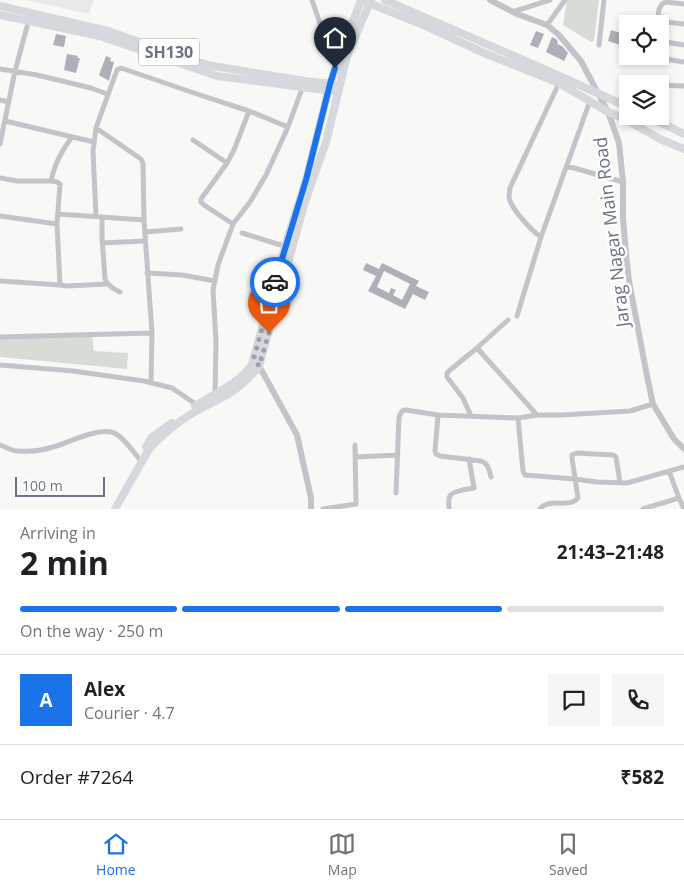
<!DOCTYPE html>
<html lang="en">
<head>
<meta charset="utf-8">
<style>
	:root { --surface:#fff; --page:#f6f6f6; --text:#202124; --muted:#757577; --line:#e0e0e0; --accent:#1a73e8 }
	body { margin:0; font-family:"Open Sans",sans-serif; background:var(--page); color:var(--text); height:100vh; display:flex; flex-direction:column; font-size:19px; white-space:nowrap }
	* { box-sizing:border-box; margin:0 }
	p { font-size:16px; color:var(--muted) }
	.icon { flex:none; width:28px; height:28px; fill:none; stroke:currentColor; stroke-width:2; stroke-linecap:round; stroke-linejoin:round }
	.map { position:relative; height:509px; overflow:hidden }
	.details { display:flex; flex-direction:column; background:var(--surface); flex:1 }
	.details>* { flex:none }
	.buttons { position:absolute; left:619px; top:15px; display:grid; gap:10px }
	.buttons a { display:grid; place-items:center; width:50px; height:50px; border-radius:0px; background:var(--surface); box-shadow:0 2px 8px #0003; font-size:25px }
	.scale { position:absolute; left:15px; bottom:12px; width:90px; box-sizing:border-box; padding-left:5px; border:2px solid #6b7384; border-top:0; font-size:14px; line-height:18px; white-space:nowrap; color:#6b7384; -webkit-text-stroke:4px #fff; paint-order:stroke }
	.pin { position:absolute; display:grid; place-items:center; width:42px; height:42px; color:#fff; margin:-51px -21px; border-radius:50% 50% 50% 0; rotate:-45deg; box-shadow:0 0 5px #0007 }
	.pin .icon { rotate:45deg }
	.courier { position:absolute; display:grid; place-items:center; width:50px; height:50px; margin:-25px; border:4px solid #1a73e8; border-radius:50%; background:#fff; color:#222; box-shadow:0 1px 6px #0007 }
	.summary em { font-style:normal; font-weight:700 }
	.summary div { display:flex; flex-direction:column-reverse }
	.summary { display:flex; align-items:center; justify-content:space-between; height:85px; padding:0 20px }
	h1 { font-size:32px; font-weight:700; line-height:38px }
	.bar { display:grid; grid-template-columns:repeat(4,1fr); gap:8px 5px; align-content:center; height:60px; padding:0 20px }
	.bar i { height:6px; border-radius:4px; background:var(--line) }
	.bar .on { background:var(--accent) }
	.bar p { grid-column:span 4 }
	.line { display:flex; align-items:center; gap:12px; padding:0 20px; border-top:1px solid var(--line) }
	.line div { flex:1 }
	.round { display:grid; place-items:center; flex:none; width:52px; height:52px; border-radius:0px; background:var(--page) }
	.dock { display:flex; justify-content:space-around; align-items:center; height:70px; border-top:1px solid var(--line); background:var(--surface); font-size:14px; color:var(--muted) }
	.dock a { display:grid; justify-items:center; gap:2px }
	.dock .on { color:var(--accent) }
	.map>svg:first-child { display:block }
	.built { fill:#e9e9e9 }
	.green { fill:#d7ddd6 }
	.building { fill:#adb0b8; fill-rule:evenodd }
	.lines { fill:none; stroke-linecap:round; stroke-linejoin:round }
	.minor { stroke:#c2c4c9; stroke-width:5 }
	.tertiary { stroke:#c2c4c9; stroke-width:6 }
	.primary { stroke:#d5d8dc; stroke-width:8 }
	.done { stroke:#9ca2ac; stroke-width:5; stroke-dasharray:0 9 }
	.route { stroke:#1a73e8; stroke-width:6 }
	.labels { text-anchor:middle; stroke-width:5; stroke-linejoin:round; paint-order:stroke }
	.shield { fill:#fff; stroke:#979da9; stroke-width:1 }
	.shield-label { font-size:16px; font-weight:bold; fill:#6b7384 }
	.street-label { font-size:18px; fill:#6b7384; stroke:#fff }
</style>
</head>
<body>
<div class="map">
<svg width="684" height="509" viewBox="0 0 684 509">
	<rect width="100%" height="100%" fill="#f8f8f6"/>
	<!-- built -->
	<path class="built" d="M26 0H94L89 14Z"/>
	<!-- green -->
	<path class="green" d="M567 0H599L594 41 591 42 563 25Z
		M92 337 94 351 128 353 127 369 0 357V338Z"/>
	<!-- building -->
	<path class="building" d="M611 30 624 34 620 45 608 41Z
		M536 31 544 34 538 48 530 45Z
		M56 34 66 36 64 47 53 45Z
		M552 37 556 39 558 42 557 44 562 46 568 53 564 61 546 52Z
		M67 54 78 56 77 58H80L76 73 64 70Z
		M106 56 111 58 110 61 114 62 109 81 99 75Z
		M366 263 379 269 382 263 419 281 416 286 429 292 425 300 413 294 405 309 368 291 376 276 363 270ZM384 271 410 284 402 300 393 295 396 290 391 288 389 293 377 287Z"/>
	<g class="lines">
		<!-- minor -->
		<path class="minor" d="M312 0 326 41 330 46 343 54
			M512 12 550 0
			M657 21 684 24
			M657 24 659 9 662 4 666 2 684 4
			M547 25 565 0
			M660 41 684 45
			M599 45 604 0
			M646 56 684 62
			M0 69 37 75 91 88 107 94
			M660 85 684 86
			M0 100 9 102
			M5 121 94 142
			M96 128 93 151 96 217
			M193 140 227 163
			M0 144 15 71 31 12
			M567 166 623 182
			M0 178 17 181H51L57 182 60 184 57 224 60 285 67 286 107 284
			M51 181C55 163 61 152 72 137
			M58 214 144 220
			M0 216 57 224
			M102 217V238L105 279C108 286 113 289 120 292
			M233 224 204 205 201 202V199L227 163 234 150 249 111
			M145 232 181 229
			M242 233 287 247
			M541 237C532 231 509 207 509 196 509 193 510 190 510 188L559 83
			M102 243 145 241
			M147 273 182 275 215 281
			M0 281 60 285
			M517 316 541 237 590 101
			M0 337 152 333
			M477 348 537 415
			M0 365 73 371 144 381 172 388 197 405
			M151 383 152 333 144 220 143 163 141 159 96 128 117 70 121 68 197 94 249 111 288 127 303 86
			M215 395 216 342 213 290 218 265 233 224 250 202 266 175 288 127
			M438 415 435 451 436 454 440 456 481 461C489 464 489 470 491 477
			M471 416 463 398 447 377V373L450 370 477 348 508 320
			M518 418 523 471 525 475 575 479 597 482 627 483 684 467
			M0 445C6 447 12 451 18 451 29 452 43 450 53 447 68 443 102 425 116 434 126 440 134 453 142 462
			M355 457 398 455
			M669 471 679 498
			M396 493 399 417 402 411 406 410 438 415 518 418 537 415H562L630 411 653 404
			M323 509 356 504 355 445
			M449 509C449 505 448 499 450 496 452 491 468 489 474 488L469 459
			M540 509C549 497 569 509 578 498L572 458V455L577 453 613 455 616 457 620 483
			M643 509 679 498 684 509"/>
		<!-- tertiary -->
		<path class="tertiary" d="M490 0 517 14 547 25 559 35 581 61 608 112 619 143 623 182V219L626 253 629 281 647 376 653 404 674 439 684 449
			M257 362 297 435 311 498V509"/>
		<!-- primary -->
		<path class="primary" d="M385 0 544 69 628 107
			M364 1 428 27 484 53 559 83 608 112 623 118 660 139 684 149
			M0 6 108 31 191 60 213 66 305 81 333 84
			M0 15 100 36 217 76 332 91
			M647 116 684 134
			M195 406C212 395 242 382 252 364L285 246 306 180 330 84 361 0
			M146 447 152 437 172 423
			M115 509 149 449C162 434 184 417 202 408 209 404 216 401 223 397 234 392 252 376 259 366L305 202 326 142 347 56 371 0"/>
	</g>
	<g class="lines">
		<!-- done -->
		<path class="done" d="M269 333 259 366 254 357 275 282"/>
		<!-- route -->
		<path class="route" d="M275 282 306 180 330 84 335 68"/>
	</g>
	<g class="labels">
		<!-- shield labels -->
		<rect class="shield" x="139" y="38.5" width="60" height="27" rx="4"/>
		<g class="shield-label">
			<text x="169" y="58">SH130</text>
		</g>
		<!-- street labels -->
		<g class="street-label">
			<text transform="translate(612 232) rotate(-97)" y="6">Jarag Nagar Main Road</text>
		</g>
	</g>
</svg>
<div class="buttons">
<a><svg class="icon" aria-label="locate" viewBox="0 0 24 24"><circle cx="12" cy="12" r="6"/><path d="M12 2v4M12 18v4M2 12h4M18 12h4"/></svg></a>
<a><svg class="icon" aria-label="layers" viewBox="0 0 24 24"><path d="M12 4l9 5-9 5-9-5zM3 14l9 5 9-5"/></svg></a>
</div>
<div class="scale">100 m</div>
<div class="pin" style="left:269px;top:333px;background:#ea580c"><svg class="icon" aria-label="bag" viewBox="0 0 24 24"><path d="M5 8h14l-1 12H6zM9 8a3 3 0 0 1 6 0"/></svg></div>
<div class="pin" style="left:335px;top:68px;background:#1f2937"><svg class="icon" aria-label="home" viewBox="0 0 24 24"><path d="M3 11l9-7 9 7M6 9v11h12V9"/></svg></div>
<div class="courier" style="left:275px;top:282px"><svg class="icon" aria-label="car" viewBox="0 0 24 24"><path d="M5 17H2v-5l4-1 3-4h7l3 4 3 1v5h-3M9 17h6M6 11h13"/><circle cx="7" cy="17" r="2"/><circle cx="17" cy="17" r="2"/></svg></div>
</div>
<section class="details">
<div class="summary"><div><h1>2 min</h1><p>Arriving in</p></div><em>21:43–21:48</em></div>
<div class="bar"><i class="on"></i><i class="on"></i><i class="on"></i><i></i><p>On the way · 250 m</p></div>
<div class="line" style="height:90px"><b class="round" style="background:var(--accent);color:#fff">A</b><div><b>Alex</b><p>Courier · 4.7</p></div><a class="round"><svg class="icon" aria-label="chat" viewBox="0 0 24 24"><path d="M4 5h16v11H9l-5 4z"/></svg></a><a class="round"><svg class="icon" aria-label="phone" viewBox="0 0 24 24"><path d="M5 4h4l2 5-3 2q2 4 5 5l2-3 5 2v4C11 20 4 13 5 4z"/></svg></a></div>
<div class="line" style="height:65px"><div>Order #7264</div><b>₹582</b></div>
</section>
<nav class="dock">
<a class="on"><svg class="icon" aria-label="home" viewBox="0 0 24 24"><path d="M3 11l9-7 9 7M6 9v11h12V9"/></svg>Home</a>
<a><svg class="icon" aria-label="map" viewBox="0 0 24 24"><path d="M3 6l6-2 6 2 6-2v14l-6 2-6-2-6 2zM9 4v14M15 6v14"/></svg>Map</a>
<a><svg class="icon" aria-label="saved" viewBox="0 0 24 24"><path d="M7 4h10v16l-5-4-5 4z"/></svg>Saved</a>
</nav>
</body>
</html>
